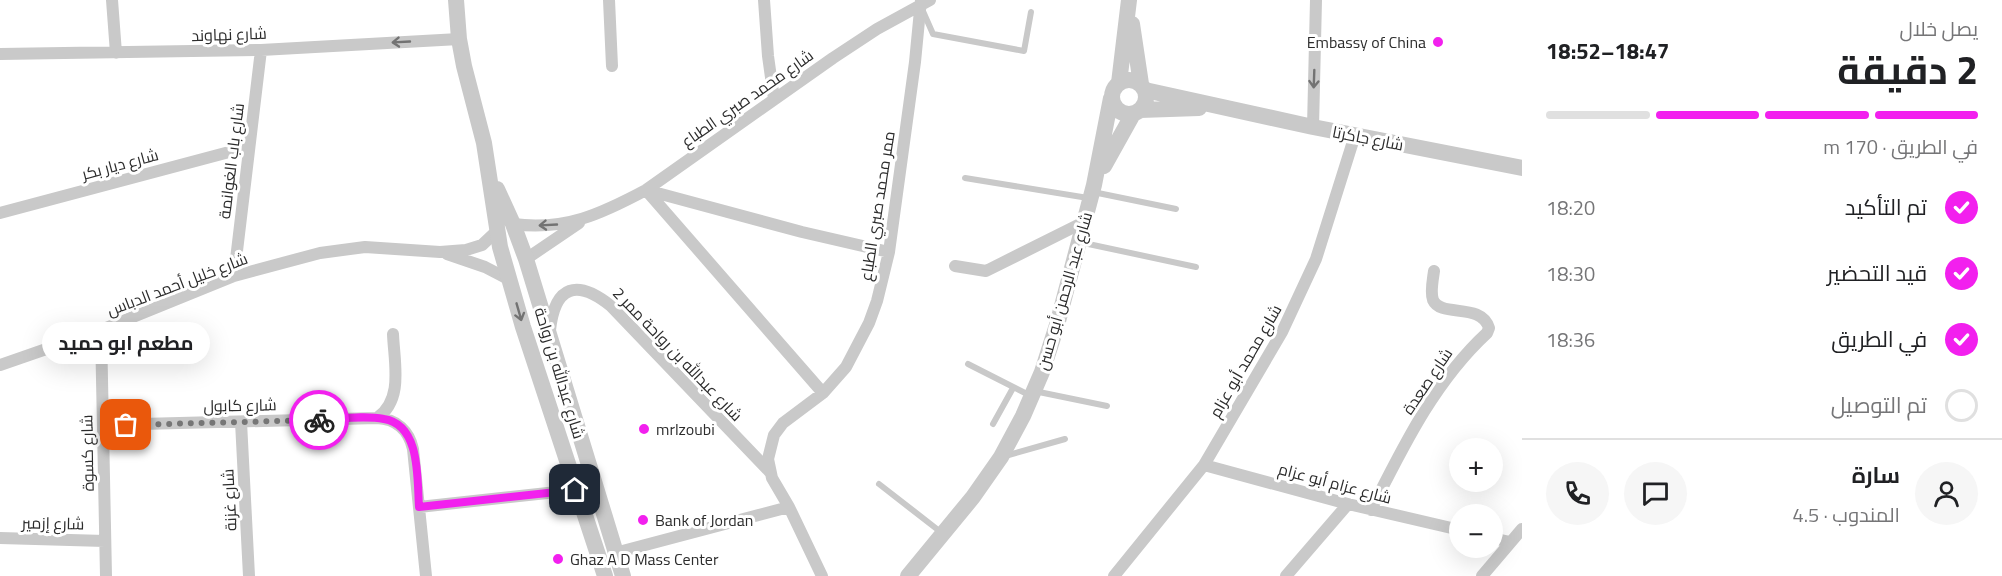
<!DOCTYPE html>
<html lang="ar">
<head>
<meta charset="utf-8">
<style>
	:root { --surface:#fff; --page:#f6f6f6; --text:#202124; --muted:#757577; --line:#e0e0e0; --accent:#f220ee }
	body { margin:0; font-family:"Titillium Web",Cairo,sans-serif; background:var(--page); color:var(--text); direction:rtl; height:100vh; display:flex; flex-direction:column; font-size:22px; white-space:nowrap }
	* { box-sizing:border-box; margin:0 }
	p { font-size:20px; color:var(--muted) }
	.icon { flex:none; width:33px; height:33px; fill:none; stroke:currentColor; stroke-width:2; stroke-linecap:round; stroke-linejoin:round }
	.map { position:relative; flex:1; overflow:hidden; direction:ltr }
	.drawer { display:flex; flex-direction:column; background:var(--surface); width:480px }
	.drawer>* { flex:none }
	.buttons { position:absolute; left:1449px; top:438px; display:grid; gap:12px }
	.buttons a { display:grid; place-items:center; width:54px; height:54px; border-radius:50%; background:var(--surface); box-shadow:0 6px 24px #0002; font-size:30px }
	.pin { position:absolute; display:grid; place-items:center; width:51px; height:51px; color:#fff; margin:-26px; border-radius:12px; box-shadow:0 3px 9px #0006 }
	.courier { position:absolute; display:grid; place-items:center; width:60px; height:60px; margin:-30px; border:4px solid #f220ee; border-radius:50%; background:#fff; color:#222; box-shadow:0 2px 8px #0007 }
	.bubble { position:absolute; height:42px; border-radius:21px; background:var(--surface); box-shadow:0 6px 24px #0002; font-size:20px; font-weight:700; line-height:42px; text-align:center; direction:rtl }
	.headline em { font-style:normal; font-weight:700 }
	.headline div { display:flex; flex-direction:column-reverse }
	.headline { display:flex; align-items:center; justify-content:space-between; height:102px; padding:0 24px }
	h1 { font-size:39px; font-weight:700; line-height:45px }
	.bar { display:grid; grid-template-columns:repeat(4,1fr); gap:9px 6px; align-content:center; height:72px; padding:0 24px }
	.bar i { height:8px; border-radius:4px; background:var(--line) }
	.bar .active { background:var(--accent) }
	.bar p { grid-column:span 4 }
	.line { display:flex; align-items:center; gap:15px; padding:0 24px; border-top:2px solid var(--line) }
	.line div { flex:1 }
	.round { display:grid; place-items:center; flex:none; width:63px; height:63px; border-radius:32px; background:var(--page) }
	ol { padding:0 24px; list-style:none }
	li { display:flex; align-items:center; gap:18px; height:66px }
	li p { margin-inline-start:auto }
	li .icon { padding:6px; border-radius:50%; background:var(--accent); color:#fff; stroke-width:4 }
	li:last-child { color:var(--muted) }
	li i { width:33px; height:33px; border:3px solid var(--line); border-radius:50% }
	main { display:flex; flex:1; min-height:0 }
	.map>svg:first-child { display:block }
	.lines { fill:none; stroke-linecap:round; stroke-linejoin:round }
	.service { stroke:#c9c9c9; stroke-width:6 }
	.minor { stroke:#c9c9c9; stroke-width:12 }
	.tertiary { stroke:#c9c9c9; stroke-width:16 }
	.oneway { stroke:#737373 }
	.done { stroke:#767676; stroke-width:6; stroke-dasharray:0 10.8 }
	.route { stroke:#f220ee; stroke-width:8 }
	.poi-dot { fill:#f220ee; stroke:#fff; stroke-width:2 }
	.labels { text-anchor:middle; stroke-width:6; stroke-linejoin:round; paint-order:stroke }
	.street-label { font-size:16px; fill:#2c2c2c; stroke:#fff }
	.poi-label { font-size:16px; fill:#2c2c2c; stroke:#fff; text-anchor:start }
</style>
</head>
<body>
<main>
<section class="drawer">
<div class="headline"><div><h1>2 دقيقة</h1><p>يصل خلال</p></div><em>18:47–18:52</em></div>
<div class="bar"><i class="active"></i><i class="active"></i><i class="active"></i><i></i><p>في الطريق · 170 m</p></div>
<ol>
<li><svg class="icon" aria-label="check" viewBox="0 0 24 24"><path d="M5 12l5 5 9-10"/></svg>تم التأكيد<p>18:20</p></li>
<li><svg class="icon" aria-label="check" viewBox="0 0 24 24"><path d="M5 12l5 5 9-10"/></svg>قيد التحضير<p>18:30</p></li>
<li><svg class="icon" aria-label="check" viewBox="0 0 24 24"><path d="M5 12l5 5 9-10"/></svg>في الطريق<p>18:36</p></li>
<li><i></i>تم التوصيل</li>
</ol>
<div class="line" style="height:108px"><a class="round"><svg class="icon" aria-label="person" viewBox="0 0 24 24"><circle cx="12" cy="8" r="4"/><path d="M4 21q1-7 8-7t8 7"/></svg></a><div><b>سارة</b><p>المندوب · 4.5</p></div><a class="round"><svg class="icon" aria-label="chat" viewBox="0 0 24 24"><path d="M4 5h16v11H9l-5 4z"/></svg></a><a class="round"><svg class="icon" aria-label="phone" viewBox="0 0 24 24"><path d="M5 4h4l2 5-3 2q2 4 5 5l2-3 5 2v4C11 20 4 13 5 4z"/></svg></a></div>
</section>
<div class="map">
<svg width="1522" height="576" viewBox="0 0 1522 576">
	<rect width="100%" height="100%" fill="#fff"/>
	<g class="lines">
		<!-- service -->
		<path class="service" d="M922 9 933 34 1024 51 1031 12
			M965 178 1088 198
			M1093 192 1176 209
			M1079 242 1196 267
			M968 364 1031 396
			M1034 391 1107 406
			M993 424 1013 388
			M1005 456 1065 439
			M879 484 942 533"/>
		<!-- minor -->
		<path class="minor" d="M112 0 116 53
			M609 0 612 66
			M764 0 768 56 774 99
			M0 54 261 50 459 39
			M1313 127 1316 0
			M646 190 823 393
			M646 190 802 232 889 252
			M0 213 248 147
			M513 224C565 231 601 214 646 190L833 58 877 29 930 0
			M447 254 485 267 510 280
			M526 259 579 223
			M955 266 986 271 1084 222
			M234 276 261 50
			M101 330 106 576
			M550 330C555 285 577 279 611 306L770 472
			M0 365 101 330 234 276 320 253 365 247 440 252 466 250 482 245 498 230
			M377 418C404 400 394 362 393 334
			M241 422 249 576
			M103 425 377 418C397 419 409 431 413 449L426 576
			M1204 465 1348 504 1460 530
			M419 507 575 490
			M1371 510C1403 447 1434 382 1487 333L1489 328C1481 302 1441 318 1433 300 1430 292 1433 279 1434 271
			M0 538 105 541
			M1492 538 1510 542
			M615 553 789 507
			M822 576 789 507 772 478 768 459 774 435 783 423 823 393 846 367 869 323 877 301 889 252 915 62 921 0
			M1114 576 1204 465 1282 332 1316 259 1355 135
			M1286 576 1348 504
			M1482 576 1522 529"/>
		<!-- tertiary -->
		<path class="tertiary" d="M456 0 459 39 464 66 484 143 500 247 523 327 605 576
			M1132 24 1141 84
			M1112 97a17 17 0 1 1 34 0a17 17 0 1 1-34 0Z
			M1119 83 1129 0
			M1145 90 1313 127 1522 168
			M1140 110 1199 108
			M1104 166 1133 114
			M497 189 513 224 526 259 623 576
			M908 576 973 497 1001 457 1023 416 1042 372 1057 325 1094 185 1111 98"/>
	</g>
	<!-- one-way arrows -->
	<defs><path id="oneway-shaft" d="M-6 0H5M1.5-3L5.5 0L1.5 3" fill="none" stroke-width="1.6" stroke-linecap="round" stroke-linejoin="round" transform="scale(1.5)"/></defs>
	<g class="oneway">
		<use href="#oneway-shaft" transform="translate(401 42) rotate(177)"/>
		<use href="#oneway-shaft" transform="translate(1314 79) rotate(92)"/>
		<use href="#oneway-shaft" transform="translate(548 225) rotate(177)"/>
		<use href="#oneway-shaft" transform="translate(519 312) rotate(74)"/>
	</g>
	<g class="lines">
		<!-- done -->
		<path class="done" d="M126 425 319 420"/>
		<!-- route -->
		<path class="route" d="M319 420C340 419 364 415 384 419 421 425 417 479 419 507L575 490"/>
	</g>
	<!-- markers -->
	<g class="poi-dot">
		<circle cx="1438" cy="42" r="6"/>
		<circle cx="644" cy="429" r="6"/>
		<circle cx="643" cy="520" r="6"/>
		<circle cx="558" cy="559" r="6"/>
	</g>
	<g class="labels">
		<!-- street labels -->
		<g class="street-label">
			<text transform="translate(229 34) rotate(-2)" y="6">شارع نهاوند</text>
			<text transform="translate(747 98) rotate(-35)" y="6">شارع محمد صبري الطباع</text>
			<text transform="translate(1368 138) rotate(11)" y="6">شارع جاكرتا</text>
			<text transform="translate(231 161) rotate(-83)" y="6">شارع باب الغوانمة</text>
			<text transform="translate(120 164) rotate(-15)" y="6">شارع ديار بكر</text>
			<text transform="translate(877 206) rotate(-81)" y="6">ممر محمد صبري الطباع</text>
			<text transform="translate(177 284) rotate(-21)" y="6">شارع خليل أحمد الدباس</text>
			<text transform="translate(1064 291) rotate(-74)" y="6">شارع عبد الرحمن أبو حسن</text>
			<text transform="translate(678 354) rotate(46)" y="6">شارع عبدالله بن رواحة ممر 2</text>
			<text transform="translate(1245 361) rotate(-60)" y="6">شارع محمد أبو عزام</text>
			<text transform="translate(560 373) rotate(73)" y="6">شارع عبدالله بن رواحة</text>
			<text transform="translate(1427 381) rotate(-56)" y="6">شارع صعدة</text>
			<text transform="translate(240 405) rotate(-1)" y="6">شارع كابول</text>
			<text transform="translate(87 453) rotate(-91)" y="6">شارع كسوة</text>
			<text transform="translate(1335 483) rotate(15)" y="6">شارع عزام أبو عزام</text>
			<text transform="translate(229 500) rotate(-93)" y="6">شارع غزنة</text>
			<text transform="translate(53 523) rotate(1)" y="6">شارع إزمير</text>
		</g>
		<!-- poi labels -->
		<g class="poi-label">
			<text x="1426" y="48" text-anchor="end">Embassy of China</text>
			<text x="656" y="435">mrlzoubi</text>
			<text x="655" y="526">Bank of Jordan</text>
			<text x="570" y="565">Ghaz A D Mass Center</text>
		</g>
	</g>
</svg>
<div class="buttons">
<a>+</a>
<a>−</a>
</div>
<div class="pin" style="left:126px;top:425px;background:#ea580c"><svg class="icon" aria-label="bag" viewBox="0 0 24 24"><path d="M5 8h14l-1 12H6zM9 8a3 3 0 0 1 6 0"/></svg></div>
<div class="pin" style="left:575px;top:490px;background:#1f2937"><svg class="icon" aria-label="home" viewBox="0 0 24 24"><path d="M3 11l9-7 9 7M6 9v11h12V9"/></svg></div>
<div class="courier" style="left:319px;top:420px"><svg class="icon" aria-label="bike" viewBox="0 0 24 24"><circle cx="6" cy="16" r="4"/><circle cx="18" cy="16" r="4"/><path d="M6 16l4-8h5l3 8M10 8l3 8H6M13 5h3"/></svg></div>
<div class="bubble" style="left:42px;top:322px;width:168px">مطعم ابو حميد</div>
</div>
</main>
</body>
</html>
